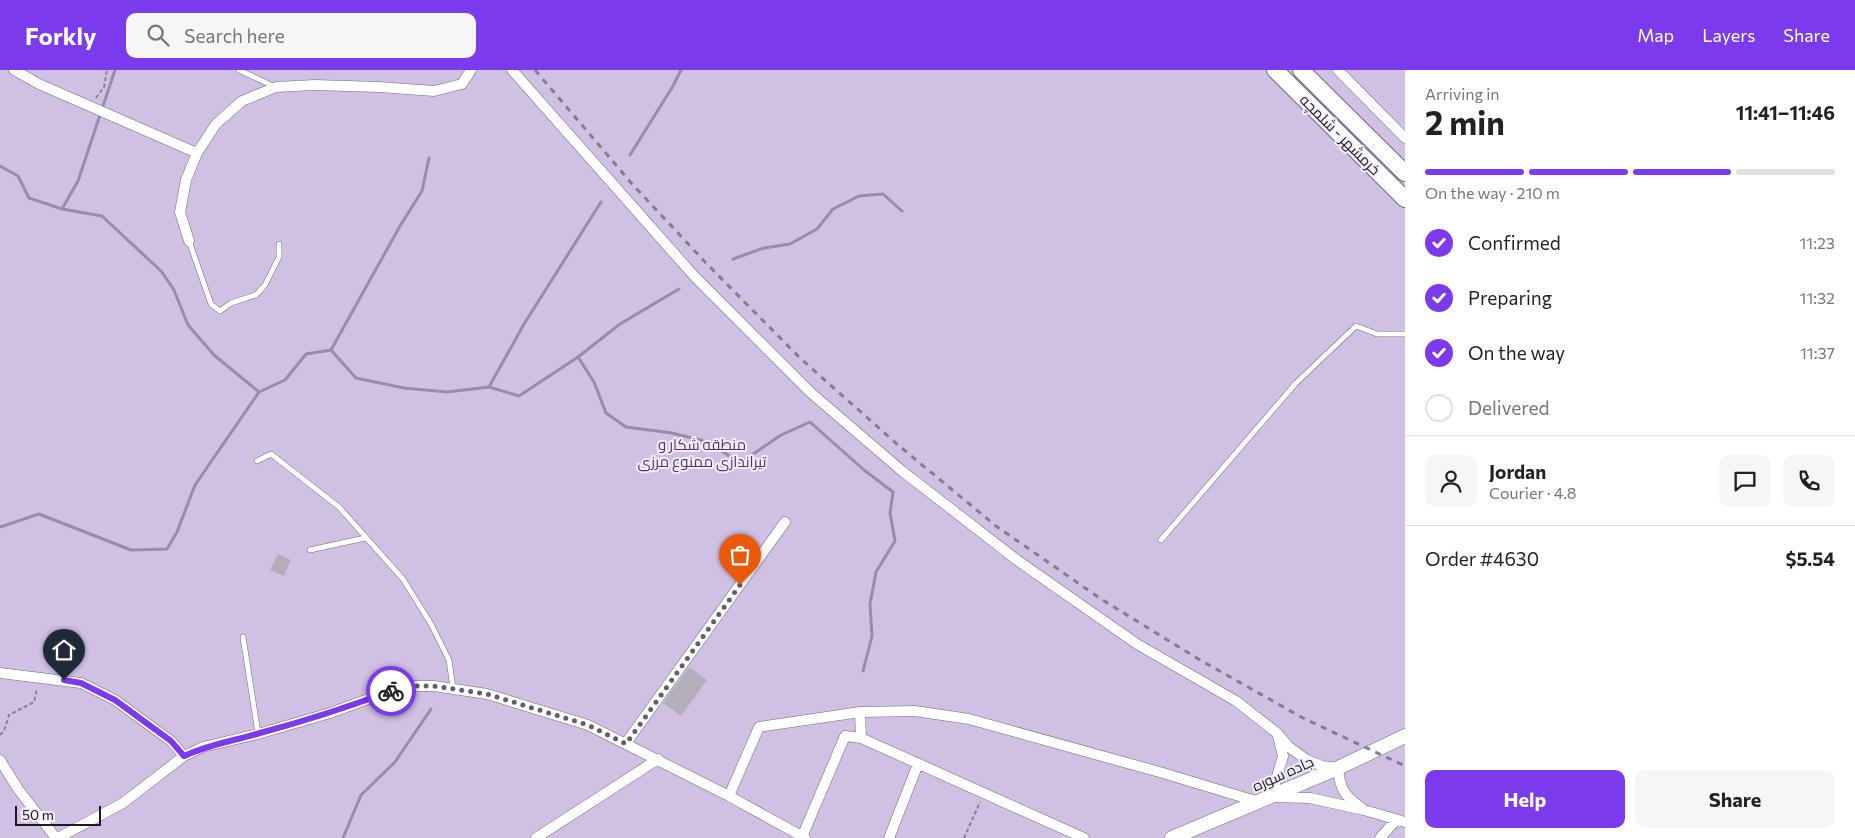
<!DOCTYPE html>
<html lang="en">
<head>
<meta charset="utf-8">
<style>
	:root { --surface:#fff; --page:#f6f6f6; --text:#222; --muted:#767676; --line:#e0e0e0; --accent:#7c3aed }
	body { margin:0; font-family:Commissioner,Cairo,sans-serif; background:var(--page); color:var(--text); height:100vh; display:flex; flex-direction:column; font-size:19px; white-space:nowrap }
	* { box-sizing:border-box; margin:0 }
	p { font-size:16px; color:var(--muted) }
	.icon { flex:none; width:28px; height:28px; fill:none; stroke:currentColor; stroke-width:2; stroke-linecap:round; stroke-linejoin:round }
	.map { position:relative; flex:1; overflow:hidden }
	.side { display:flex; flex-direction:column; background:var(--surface); width:450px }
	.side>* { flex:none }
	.scale { position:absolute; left:15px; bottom:12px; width:86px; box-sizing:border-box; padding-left:5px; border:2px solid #1c1a1f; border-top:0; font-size:14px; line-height:18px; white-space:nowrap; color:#1c1a1f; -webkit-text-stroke:4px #f3edfb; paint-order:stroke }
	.pin { position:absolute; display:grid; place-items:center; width:42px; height:42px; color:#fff; margin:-51px -21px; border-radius:50% 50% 50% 0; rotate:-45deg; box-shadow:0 0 5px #0007 }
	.pin .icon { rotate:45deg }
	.courier { position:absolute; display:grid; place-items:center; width:50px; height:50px; margin:-25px; border:4px solid #7c3aed; border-radius:50%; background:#fff; color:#222; box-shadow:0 1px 6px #0007 }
	.overview em { font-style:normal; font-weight:700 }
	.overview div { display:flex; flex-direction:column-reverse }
	.overview { display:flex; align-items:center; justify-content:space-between; height:85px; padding:0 20px }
	h1 { font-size:32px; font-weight:700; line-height:38px }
	.bar { display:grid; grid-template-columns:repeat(4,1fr); gap:8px 5px; align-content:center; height:60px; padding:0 20px }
	.bar i { height:6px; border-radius:4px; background:var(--line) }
	.bar .active { background:var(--accent) }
	.bar p { grid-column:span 4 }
	.line { display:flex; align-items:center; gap:12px; padding:0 20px; border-top:1px solid var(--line) }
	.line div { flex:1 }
	.round { display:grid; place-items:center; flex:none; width:52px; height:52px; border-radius:10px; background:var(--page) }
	ol { padding:0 20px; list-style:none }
	li { display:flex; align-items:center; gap:15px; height:55px }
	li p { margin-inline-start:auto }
	li .icon { padding:5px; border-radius:50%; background:var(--accent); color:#fff; stroke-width:4 }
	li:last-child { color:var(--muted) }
	li i { width:28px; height:28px; border:2px solid var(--line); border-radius:50% }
	.button { display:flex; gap:10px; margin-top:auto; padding:10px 20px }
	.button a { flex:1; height:58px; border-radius:10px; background:var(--accent); color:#fff; font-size:20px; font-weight:700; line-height:58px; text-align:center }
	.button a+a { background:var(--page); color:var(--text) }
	header { display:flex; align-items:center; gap:30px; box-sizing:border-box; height:70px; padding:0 25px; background:var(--accent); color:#fff }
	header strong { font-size:24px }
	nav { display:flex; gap:28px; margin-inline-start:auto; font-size:18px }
	.search { width:350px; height:45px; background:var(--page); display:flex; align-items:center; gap:12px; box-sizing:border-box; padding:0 18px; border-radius:10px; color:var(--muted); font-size:19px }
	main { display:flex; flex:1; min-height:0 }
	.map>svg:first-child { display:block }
	.green { fill:#cfc0e4 }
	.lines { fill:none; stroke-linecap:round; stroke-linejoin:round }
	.stream { stroke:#9a8bae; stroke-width:3 }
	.building { fill:#b4aebb }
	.service-casing { stroke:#706b77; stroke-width:6 }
	.minor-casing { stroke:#706b77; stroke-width:11 }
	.secondary-casing { stroke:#706b77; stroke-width:15 }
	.trunk-casing { stroke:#706b77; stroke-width:18 }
	.path { stroke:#88848e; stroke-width:2; stroke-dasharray:4 2.5; stroke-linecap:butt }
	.service { stroke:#fff; stroke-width:5 }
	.minor { stroke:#fff; stroke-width:10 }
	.secondary { stroke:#fff; stroke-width:14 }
	.trunk { stroke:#fff; stroke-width:16 }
	.rail { stroke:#827f88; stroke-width:3; stroke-dasharray:6 6; stroke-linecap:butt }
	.done { stroke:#625f67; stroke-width:5; stroke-dasharray:0 9 }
	.route { stroke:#7c3aed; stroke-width:6 }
	.labels { text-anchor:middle; stroke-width:4; stroke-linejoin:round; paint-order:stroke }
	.street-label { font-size:15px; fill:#1c1a1f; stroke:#f3edfb }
	.park-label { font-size:15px; fill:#4e3768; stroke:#f3edfb }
</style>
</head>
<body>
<header>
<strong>Forkly</strong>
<div class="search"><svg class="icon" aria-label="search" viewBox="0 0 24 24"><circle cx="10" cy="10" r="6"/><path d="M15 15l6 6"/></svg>Search here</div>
<nav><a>Map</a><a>Layers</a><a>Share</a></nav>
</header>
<main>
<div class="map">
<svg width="1405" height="768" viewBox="0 0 1405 768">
	<rect width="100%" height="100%" fill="#e5e0ed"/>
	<!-- green -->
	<path class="green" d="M0 0H1405V768H0Z"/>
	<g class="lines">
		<!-- stream -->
		<path class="stream" d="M630 85 673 16 681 0
			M0 96 18 106 29 128 62 139 102 146 162 202 174 220 188 255 214 285 259 322
			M62 139 78 111 115 0
			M733 189 764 178 790 174 817 159 833 139 859 126 883 124 902 141
			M331 280 400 156 422 121 429 88
			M578 287 594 312 606 343 626 357 672 363 708 372 740 393 781 365 810 352 864 400 893 422 890 443 895 471 876 502 870 534 872 566 863 601
			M489 317 524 254 601 132
			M0 457 39 444 131 480 167 479 177 462 195 415 259 322 285 310 306 284 331 280 356 308 404 318 447 322 489 317 519 326 578 287 620 254 679 219
			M343 768 361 725 395 692 431 639"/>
	</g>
	<!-- building -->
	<path class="building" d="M278 484 291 490 284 506 270 500Z
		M689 597 707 610 681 646 663 633Z"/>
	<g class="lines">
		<!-- service casing -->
		<g class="service-casing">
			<path id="service" d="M239 0 275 17
				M189 171 211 234 220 241 231 233 256 225 265 215 279 187V174
				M257 391 271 384 339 437 403 509 431 554 449 590 453 618
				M1161 470 1296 313 1356 256 1377 264H1405
				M310 480 365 468
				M243 567 258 663"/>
		</g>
		<!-- minor casing -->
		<g class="minor-casing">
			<path id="minor" d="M14 0 39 14 197 83
				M512 0 695 207 810 322 902 401 1017 490 1137 574 1236 631 1277 663 1289 677 1307 690 1322 696 1338 698C1340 721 1345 726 1364 740
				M1338 0 1405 68
				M189 171 180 142 186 110 197 83 216 54 242 31 276 17 315 15 379 17 434 21 462 14 471 0
				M0 603 81 613 115 630 171 671 184 686
				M860 642 861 668 1084 768
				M1278 666 1283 686 1271 727 1310 728 1364 740 1405 752
				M626 673 785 452
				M0 690 18 719 56 768
				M729 726 759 657 860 642 915 641 969 649 1163 703 1259 732
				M802 767 845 666 861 668
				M58 768 123 733 184 686 203 677 258 664 330 643 404 616H434L487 624 588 655 729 726 805 768
				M536 768 658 689
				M889 768 918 694
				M1380 768 1396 750"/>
		</g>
		<!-- secondary casing -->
		<g class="secondary-casing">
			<path id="secondary" d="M1172 768 1338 698 1405 666"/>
		</g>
		<!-- trunk casing -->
		<g class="trunk-casing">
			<path id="trunk" d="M1275 0 1405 129
				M1301 0 1405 103"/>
		</g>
		<!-- path -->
		<path class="path" d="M96 28 104 17 107 0
			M0 665 4 661 9 645 34 632 37 619
			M964 768 980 732"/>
		<!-- service -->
		<use href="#service" class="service"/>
		<!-- minor -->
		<use href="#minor" class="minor"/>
		<!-- secondary -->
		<use href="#secondary" class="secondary"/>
		<!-- trunk -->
		<use href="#trunk" class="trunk"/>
		<!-- rail -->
		<path class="rail" d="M535 0 633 115 706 193 800 288 898 375 996 456 1101 529 1200 590 1303 648 1405 696"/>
	</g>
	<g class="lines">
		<!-- done -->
		<path class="done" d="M391 621 404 616H434L487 624 588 655 626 674 740 515"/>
		<!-- route -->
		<path class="route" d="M64 610 81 613 115 630 171 671 184 686C210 674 233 671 260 663 305 651 348 637 391 621"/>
	</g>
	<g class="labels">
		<!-- street labels -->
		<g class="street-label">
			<text transform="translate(1340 65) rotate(45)" y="5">خرمشهر - شلمچه</text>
			<text transform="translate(1283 704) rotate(-24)" y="5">جاده سوره</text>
		</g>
		<!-- park labels -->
		<g class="park-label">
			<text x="702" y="380">منطقه شکار و<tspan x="702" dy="17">تیراندازی ممنوع مرزی</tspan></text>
		</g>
	</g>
</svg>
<div class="scale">50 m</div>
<div class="pin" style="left:740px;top:515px;background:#ea580c"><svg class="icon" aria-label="bag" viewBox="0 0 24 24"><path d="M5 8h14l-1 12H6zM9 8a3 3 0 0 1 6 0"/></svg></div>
<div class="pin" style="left:64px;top:610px;background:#1f2937"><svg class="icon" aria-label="home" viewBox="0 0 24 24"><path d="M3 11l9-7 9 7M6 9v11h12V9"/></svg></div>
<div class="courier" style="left:391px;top:621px"><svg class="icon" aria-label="bike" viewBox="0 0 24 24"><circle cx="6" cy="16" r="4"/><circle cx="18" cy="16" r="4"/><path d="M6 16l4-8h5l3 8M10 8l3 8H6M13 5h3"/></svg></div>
</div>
<section class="side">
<div class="overview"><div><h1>2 min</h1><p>Arriving in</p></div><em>11:41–11:46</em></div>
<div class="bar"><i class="active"></i><i class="active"></i><i class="active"></i><i></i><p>On the way · 210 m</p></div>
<ol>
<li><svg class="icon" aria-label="check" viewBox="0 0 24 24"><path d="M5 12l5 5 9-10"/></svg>Confirmed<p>11:23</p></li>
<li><svg class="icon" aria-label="check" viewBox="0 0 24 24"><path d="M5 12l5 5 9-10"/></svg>Preparing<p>11:32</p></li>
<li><svg class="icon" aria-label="check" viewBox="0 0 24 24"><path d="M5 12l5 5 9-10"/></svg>On the way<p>11:37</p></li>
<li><i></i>Delivered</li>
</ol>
<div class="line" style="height:90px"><a class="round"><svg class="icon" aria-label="person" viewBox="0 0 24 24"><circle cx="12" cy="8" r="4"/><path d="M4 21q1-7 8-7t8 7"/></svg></a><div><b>Jordan</b><p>Courier · 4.8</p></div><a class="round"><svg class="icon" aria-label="chat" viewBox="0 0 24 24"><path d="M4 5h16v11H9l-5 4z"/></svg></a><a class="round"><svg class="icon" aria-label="phone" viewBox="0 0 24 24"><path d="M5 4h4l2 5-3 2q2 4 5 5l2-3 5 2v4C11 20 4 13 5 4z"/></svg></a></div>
<div class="line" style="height:65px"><div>Order #4630</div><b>$5.54</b></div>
<div class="button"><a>Help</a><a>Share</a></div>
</section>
</main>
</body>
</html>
